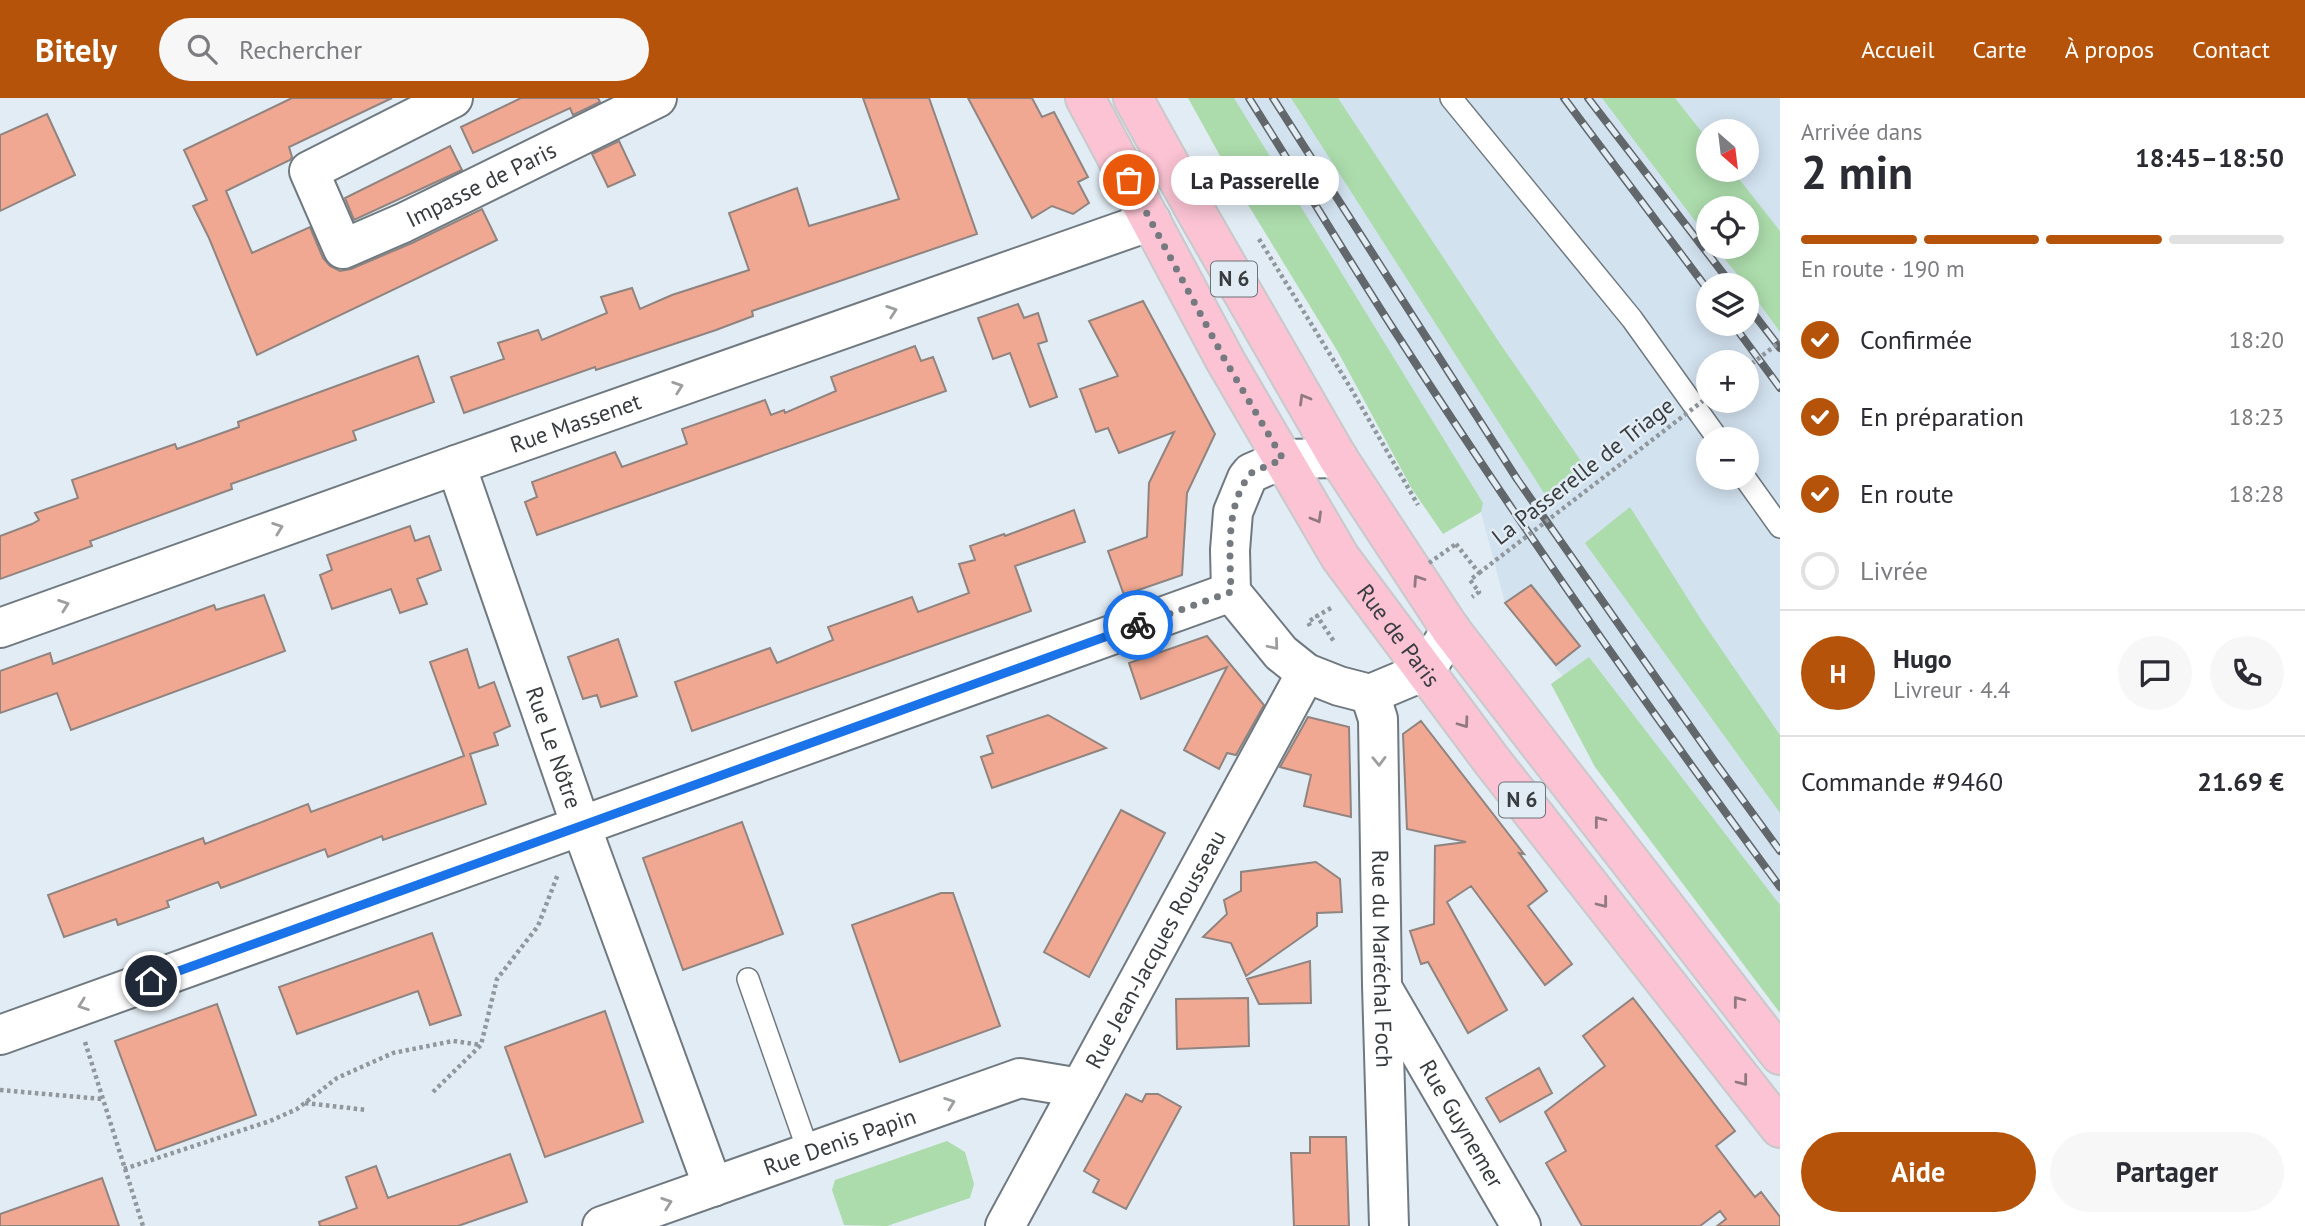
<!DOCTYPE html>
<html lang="fr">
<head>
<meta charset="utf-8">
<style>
	:root { --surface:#fff; --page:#f7f7f7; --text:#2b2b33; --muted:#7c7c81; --line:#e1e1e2; --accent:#b45309 }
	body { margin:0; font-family:"PT Sans",sans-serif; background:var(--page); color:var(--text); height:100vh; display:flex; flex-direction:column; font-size:26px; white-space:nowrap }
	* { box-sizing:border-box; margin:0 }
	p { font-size:23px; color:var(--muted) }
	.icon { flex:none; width:38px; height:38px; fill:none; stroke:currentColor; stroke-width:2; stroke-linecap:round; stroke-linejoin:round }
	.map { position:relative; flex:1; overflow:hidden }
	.sheet { display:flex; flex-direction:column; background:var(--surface); width:525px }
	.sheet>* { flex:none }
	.needle { width:46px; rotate:152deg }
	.fabs { position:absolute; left:1696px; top:21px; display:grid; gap:14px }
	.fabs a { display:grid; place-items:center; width:63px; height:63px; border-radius:50%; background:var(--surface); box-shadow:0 4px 18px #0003; font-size:35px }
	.pin { position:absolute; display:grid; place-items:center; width:60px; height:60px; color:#fff; margin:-30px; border:4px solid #fff; border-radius:50%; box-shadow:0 2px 7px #0007 }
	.courier { position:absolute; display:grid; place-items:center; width:70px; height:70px; margin:-35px; border:5px solid #1a73e8; border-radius:50%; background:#fff; color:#222; box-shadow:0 2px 9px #0007 }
	.bubble { position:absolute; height:49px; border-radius:24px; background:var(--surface); box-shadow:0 4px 18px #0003; font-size:23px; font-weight:800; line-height:49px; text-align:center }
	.head em { font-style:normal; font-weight:800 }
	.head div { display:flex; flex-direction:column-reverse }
	.head { display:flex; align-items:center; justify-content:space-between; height:119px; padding:0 21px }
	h1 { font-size:46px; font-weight:800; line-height:52px }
	.bar { display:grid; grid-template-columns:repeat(4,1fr); gap:10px 7px; align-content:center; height:84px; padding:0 21px }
	.bar i { height:9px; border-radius:5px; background:var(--line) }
	.bar .on { background:var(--accent) }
	.bar p { grid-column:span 4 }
	.line { display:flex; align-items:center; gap:18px; padding:0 21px; border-top:2px solid var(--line) }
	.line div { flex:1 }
	.round { display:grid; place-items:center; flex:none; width:74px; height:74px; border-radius:37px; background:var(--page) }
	ol { padding:0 21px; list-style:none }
	li { display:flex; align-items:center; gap:21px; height:77px }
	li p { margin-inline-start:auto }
	li .icon { padding:7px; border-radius:50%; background:var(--accent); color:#fff; stroke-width:4 }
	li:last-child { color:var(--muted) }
	li i { width:38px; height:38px; border:4px solid var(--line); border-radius:50% }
	.cta { display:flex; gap:14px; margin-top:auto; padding:14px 21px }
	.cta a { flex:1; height:80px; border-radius:42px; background:var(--accent); color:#fff; font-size:28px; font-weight:800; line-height:80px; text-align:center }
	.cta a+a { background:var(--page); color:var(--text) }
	header { display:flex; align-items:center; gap:42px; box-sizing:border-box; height:98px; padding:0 35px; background:var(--accent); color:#fff }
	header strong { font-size:33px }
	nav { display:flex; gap:38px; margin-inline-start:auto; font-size:24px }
	.search { width:490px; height:63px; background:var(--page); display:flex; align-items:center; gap:18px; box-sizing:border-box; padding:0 24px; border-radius:38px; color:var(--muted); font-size:26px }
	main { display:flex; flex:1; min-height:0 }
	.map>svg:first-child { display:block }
	.built { fill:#d2e2ef; fill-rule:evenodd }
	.green { fill:#acdcac }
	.building { fill:#f1a892; stroke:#8f8480; stroke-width:2 }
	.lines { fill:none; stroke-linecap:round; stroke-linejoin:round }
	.lane-casing { stroke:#707980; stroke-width:24 }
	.street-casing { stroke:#707980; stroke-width:42 }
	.primary-casing { stroke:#c8c9ca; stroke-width:42 }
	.path { stroke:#90979d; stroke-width:4.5; stroke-dasharray:3.5 3.5; stroke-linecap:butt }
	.lane { stroke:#fff; stroke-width:21 }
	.street { stroke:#fff; stroke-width:38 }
	.primary { stroke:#fbc3d3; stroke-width:38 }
	.rail-casing { stroke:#61676b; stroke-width:8 }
	.rail { stroke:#e2ecf4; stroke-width:5; stroke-dasharray:16; stroke-linecap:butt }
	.path-bridge { stroke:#90979d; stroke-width:4.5; stroke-dasharray:3.5 3.5; stroke-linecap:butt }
	.oneway { stroke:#9c9ea0 }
	.oneway2 { stroke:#907982 }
	.done { stroke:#747a7f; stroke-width:7; stroke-dasharray:0 12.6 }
	.route { stroke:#1a73e8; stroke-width:9 }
	.labels { text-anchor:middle; stroke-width:5; stroke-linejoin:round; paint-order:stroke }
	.shield { fill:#e2ecf4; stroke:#6c7276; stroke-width:2 }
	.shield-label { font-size:21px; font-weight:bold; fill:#393d40 }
	.street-label { font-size:23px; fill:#393d40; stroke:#e2ecf4 }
</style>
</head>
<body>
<header>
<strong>Bitely</strong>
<div class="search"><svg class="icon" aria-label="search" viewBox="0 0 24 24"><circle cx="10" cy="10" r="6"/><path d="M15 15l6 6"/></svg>Rechercher</div>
<nav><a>Accueil</a><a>Carte</a><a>À propos</a><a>Contact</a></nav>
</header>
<main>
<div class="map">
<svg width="1780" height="1128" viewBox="0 0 1780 1128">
	<rect width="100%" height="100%" fill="#e2ecf4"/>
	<!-- built -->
	<path class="built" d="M1224 0H1780V855L1505 505 1481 414ZM1708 33H1746V72H1708ZM1708 110H1746V149H1708ZM1708 187H1746V226H1708ZM1708 264H1746V303H1708ZM1708 341H1746V380H1708Z"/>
	<!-- green -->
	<path class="green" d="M1188 0H1234L1483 405 1481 414 1443 436 1412 391 1338 254 1239 92Z
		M1291 0H1338L1501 247 1590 376 1551 406Z
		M1602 0H1675L1708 42V72H1732L1780 133V234L1746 187 1715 149H1746V110H1708V140Z
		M1630 409 1702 523 1780 637V715L1585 445Z
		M1589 559 1780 807V915L1595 669 1551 586Z
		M947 1043 965 1054 974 1086 970 1100 887 1128 844 1127 832 1092 835 1082Z"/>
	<!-- building -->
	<path class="building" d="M292 0H392L289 49 292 59 290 62 226 93 252 155 310 129 323 160 330 168 340 173 351 171 412 145 482 111 497 142 257 257 209 140 193 108 207 102 184 52Z
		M521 0H598L600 4 573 17 570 10 473 55 461 29Z
		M863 0H929L977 136 752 213 753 218 716 232 596 272 595 269 464 315 451 279 504 261 498 245 538 232 542 242 607 215 601 199 632 190 640 211 672 197 749 172 729 115 797 90 809 128 899 101Z
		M968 0H1032L1042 19 1054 14 1088 79 1078 84 1089 105 1073 116 1052 108 1032 120Z
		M47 16 75 77 0 113V37Z
		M619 43 635 77 608 89 592 56Z
		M450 48 462 72 354 122 345 100Z
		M1143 203 1215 336 1187 395 1182 477 1124 497 1108 453 1147 439 1149 385 1174 334 1119 355 1108 330 1096 334 1080 291 1118 278 1089 223Z
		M1018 206 1024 220 1038 215 1047 243 1038 246 1057 299 1030 309 1010 255 993 261 978 220Z
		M915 248 921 263 933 259 946 293 537 437 525 404 537 399 532 384 615 354 622 369 687 346 682 331 765 302 771 317 784 312 785 315 836 293 831 279Z
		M418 258 434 304 353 333 356 342 231 386 232 391 90 443 92 448 0 481V438L32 426 39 422 35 415 78 400 72 382 175 346 177 351 239 329 238 324Z
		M1074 412 1085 444 1015 468 1031 513 692 633 675 584 770 550 777 565 833 542 828 529 912 499 918 514 969 495 959 466 975 462 970 448 1004 436 1005 438Z
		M410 428 415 443 429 438 441 472 417 481 427 506 400 515 391 491 332 511 320 477 332 472 327 457Z
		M1531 487 1580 548 1556 567 1505 505Z
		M264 497 285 553 71 632 57 595 0 615V573L50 555 53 566 214 507 216 512Z
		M1207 538 1264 607 1236 657 1227 655 1219 671 1184 652 1227 569 1141 601 1129 565Z
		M618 541 637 598 601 609 597 597 583 601 568 559Z
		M467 551 479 590 494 584 510 628 494 635 498 647 470 656 486 706 383 742 382 738 328 759 325 751 221 790 218 784 167 803 169 809 118 827 116 821 64 839 48 797 203 740 205 746 308 706 311 714 464 658 430 564Z
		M1048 617 1106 650 992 690 981 659 993 655 987 638Z
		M1308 619 1349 629 1351 719 1304 708 1311 677 1280 669Z
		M1421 623 1524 756 1519 755 1547 793 1528 808 1572 866 1545 887 1471 788 1447 804 1507 912 1468 935 1428 864 1421 866 1410 833 1434 826 1435 748 1466 744 1407 731 1403 636Z
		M1121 712 1165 735 1089 879 1044 854Z
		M742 724 783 836 683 872 643 760Z
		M1316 764 1340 781 1342 814 1317 815V828L1246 878 1231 845 1203 839 1227 816 1224 802 1241 793V774Z
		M941 795H953L1000 928 900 964 852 827Z
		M432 835 461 917 430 927 418 893 297 936 279 889Z
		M1310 863 1311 905 1259 906 1247 881Z
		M1248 900 1249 948 1177 951 1176 901Z
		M1633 900 1735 1033 1716 1048 1755 1099 1761 1094 1780 1119V1128H1717L1726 1121 1720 1113 1700 1128H1582L1546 1065 1566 1053 1545 1014 1605 968 1583 938Z
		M217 906 256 1017 156 1053 115 943Z
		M605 913 643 1024 545 1059 505 949Z
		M1539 970 1552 995 1500 1024 1486 1000Z
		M1126 996 1142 1004 1146 996H1158L1181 1009 1126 1111 1093 1094 1099 1082 1084 1073Z
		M1310 1039H1346L1349 1128H1294L1291 1055H1310Z
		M510 1056 527 1104 458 1128H320L319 1124 357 1110 346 1079 376 1068 388 1100Z
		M102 1080 119 1128H0V1116Z"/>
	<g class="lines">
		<!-- lane casing -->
		<g class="lane-casing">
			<path id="lane" d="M1451 0 1632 221 1718 341
				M1745 380 1780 429
				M748 881 809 1055"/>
		</g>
		<!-- street casing -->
		<g class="street-casing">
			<g id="street">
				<path id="s1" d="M453 0 309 73 343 151 403 125 657 0"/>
				<path d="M1338 360 1283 361 1251 375 1247 380 1233 414 1230 452 1231 494 1281 555 1306 575 1339 588 1370 596 1425 573 1451 532"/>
				<path id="s2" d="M456 367 581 728 713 1089"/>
				<path id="s3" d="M0 530 456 367 1151 123"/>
				<path id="s4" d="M1370 596 1378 621 1382 887 1389 1128"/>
				<path id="s5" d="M1383 891 1521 1128"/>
				<path d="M0 937 1231 494"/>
				<path id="s6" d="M602 1128 1020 980 1080 990"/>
				<path id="s7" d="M1005 1128 1306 575"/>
			</g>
		</g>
		<!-- primary casing -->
		<g class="primary-casing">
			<g id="primary">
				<path id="s8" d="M1085 0 1225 262 1340 459 1492 663 1780 1030"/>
				<path d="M1133 0 1199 119 1338 360 1451 532 1780 957"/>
			</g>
		</g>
		<!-- path -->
		<path class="path" d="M1259 141 1350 289 1418 407
			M1456 446 1479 475 1470 482 1479 494 1472 499
			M1331 510 1317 518 1335 545
			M1310 528 1308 524 1317 518
			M85 944 143 1128
			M0 992 102 1001
			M433 994 481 947 497 881 538 828 558 776
			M305 1005 367 1012
			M124 1071 270 1023 297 1011 337 980 393 955 453 943 481 947"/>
		<!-- lane -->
		<use href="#lane" class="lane"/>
		<!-- street -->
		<use href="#street" class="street"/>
		<!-- primary -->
		<use href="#primary" class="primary"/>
		<!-- rail casing -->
		<g class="rail-casing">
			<path id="rail" d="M1249 0C1297 76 1343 153 1392 229 1515 420 1645 606 1780 789
				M1273 0 1517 381 1715 664 1780 753
				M1564 0 1708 192
				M1588 0 1732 187
				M1746 206 1780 250
				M1733 226 1780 290"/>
		</g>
		<!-- rail -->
		<use href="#rail" class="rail"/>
		<!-- path-bridge -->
		<path class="path-bridge" d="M1746 270 1780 244
			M1429 465 1456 446
			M1479 475 1708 299"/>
	</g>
	<!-- one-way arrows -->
	<defs><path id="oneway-chevron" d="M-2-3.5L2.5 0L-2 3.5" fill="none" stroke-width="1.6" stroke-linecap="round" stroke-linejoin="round" transform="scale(1.75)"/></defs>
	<g class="oneway">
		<use href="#oneway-chevron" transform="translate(892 213) rotate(-19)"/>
		<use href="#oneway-chevron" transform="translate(678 289) rotate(-19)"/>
		<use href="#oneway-chevron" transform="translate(278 430) rotate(-20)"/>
		<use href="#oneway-chevron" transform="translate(64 507) rotate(-20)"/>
		<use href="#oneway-chevron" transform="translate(1274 547) rotate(50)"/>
		<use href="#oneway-chevron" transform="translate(1379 663) rotate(89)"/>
		<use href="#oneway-chevron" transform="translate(83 907) rotate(160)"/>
		<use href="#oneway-chevron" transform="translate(950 1005) rotate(-20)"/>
		<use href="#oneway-chevron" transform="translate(667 1105) rotate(-19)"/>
	</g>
	<g class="oneway2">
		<use href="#oneway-chevron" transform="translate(1304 301) rotate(-120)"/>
		<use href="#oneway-chevron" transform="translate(1317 420) rotate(60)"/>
		<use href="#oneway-chevron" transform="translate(1418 482) rotate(-124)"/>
		<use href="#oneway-chevron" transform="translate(1464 625) rotate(54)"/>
		<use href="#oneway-chevron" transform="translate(1599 723) rotate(-128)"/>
		<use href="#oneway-chevron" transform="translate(1603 805) rotate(52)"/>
		<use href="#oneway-chevron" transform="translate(1738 903) rotate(-128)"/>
		<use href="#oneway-chevron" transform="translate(1743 983) rotate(52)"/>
	</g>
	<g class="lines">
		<!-- done -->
		<path class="done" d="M1129 82 1225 262 1283 361 1251 375C1225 407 1230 455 1231 494L1138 527"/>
		<!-- route -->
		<path class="route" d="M151 883 1138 527"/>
	</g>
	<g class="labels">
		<!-- shield labels -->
		<g class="shield">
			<rect x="1211" y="163.5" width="46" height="35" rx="5"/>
			<rect x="1499" y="684.5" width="46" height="35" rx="5"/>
		</g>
		<g class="shield-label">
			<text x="1234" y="188">N 6</text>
			<text x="1522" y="709">N 6</text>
		</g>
		<!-- street labels -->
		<g class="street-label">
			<text dy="8" stroke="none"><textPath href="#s1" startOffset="399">Impasse de Paris</textPath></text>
			<text dy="8" stroke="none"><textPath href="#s3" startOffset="611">Rue Massenet</textPath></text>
			<text transform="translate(1583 373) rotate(-38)" y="8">La Passerelle de Triage</text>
			<text dy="8" stroke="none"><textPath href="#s8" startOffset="623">Rue de Paris</textPath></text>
			<text dy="8" stroke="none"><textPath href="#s2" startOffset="299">Rue Le Nôtre</textPath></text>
			<text dy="8" stroke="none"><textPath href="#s7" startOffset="315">Rue Jean-Jacques Rousseau</textPath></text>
			<text dy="8" stroke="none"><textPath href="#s4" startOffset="266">Rue du Maréchal Foch</textPath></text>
			<text dy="8" stroke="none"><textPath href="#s5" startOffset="156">Rue Guynemer</textPath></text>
			<text dy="8" stroke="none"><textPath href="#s6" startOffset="252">Rue Denis Papin</textPath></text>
		</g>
	</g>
</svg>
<div class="fabs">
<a><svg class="needle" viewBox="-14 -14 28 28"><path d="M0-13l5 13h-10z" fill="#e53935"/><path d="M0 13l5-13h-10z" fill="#7c7c81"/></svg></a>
<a><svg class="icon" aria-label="locate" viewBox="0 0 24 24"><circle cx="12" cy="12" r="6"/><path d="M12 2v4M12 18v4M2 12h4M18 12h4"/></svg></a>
<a><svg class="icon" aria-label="layers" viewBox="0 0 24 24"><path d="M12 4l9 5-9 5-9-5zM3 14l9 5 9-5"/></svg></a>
<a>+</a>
<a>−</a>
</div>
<div class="pin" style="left:1129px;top:82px;background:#ea580c"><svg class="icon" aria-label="bag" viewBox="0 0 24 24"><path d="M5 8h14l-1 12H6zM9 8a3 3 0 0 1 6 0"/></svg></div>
<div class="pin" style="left:151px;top:883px;background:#1f2937"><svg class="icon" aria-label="home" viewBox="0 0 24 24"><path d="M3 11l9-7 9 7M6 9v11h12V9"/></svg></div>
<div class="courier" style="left:1138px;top:527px"><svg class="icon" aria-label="bike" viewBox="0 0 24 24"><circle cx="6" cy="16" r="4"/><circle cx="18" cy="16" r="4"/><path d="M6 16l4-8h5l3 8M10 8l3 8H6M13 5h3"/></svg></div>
<div class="bubble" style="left:1171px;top:58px;width:168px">La Passerelle</div>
</div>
<section class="sheet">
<div class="head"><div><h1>2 min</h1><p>Arrivée dans</p></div><em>18:45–18:50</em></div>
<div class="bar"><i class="on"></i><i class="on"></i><i class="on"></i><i></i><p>En route · 190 m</p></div>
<ol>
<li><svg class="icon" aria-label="check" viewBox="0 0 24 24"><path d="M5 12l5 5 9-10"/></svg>Confirmée<p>18:20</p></li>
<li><svg class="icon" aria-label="check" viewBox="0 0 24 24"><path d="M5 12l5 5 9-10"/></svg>En préparation<p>18:23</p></li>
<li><svg class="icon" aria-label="check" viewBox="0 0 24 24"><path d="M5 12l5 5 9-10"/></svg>En route<p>18:28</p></li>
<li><i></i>Livrée</li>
</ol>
<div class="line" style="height:126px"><b class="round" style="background:var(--accent);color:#fff">H</b><div><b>Hugo</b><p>Livreur · 4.4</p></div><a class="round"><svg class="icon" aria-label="chat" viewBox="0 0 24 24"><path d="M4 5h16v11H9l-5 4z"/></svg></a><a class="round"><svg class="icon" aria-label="phone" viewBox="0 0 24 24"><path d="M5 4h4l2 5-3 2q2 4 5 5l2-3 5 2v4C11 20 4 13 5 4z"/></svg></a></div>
<div class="line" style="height:91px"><div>Commande #9460</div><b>21.69 €</b></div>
<div class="cta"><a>Aide</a><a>Partager</a></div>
</section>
</main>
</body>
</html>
